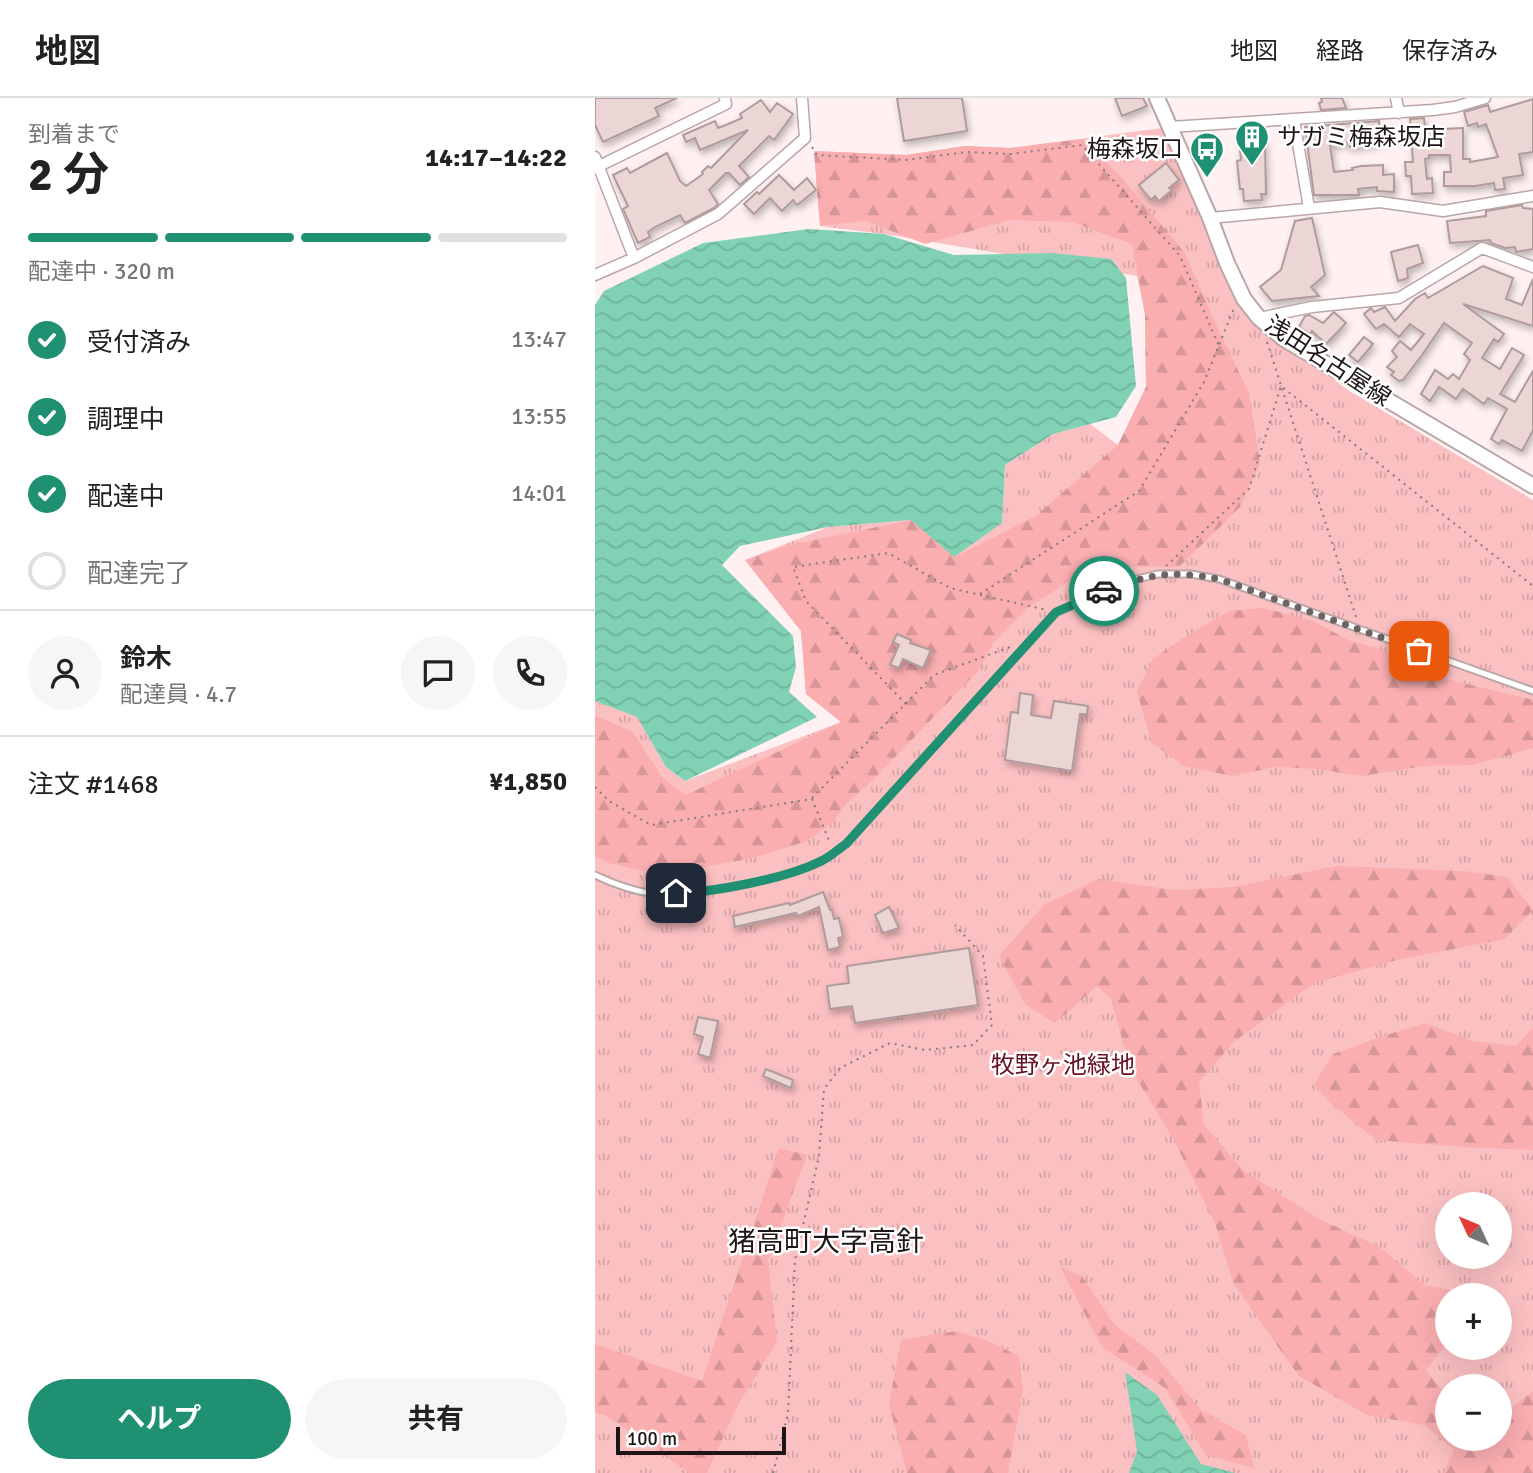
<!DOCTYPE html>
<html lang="ja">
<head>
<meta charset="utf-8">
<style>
	:root { --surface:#fff; --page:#f6f6f6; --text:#222; --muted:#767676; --line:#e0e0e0; --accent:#1f9071 }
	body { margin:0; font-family:Signika,"Noto Sans JP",sans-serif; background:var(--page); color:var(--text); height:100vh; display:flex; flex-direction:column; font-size:26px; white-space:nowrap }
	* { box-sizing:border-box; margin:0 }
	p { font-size:23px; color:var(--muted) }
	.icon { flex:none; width:38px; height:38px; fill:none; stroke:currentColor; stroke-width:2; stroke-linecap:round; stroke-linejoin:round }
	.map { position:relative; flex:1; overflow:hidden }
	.sheet { display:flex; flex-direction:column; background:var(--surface); width:595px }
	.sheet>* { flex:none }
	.needle { width:46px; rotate:314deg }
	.buttons { position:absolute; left:840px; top:1094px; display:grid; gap:14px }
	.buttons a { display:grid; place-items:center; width:77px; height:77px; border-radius:50%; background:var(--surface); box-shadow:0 7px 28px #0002; font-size:35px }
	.scale { position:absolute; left:21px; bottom:18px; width:170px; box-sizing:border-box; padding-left:7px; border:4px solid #1e1616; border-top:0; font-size:19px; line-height:24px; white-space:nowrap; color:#1e1616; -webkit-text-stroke:5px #fff; paint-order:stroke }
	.pin { position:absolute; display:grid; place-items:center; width:60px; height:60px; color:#fff; margin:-30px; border-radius:14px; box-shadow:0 4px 10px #0006 }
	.courier { position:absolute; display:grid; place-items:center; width:70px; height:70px; margin:-35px; border:5px solid #1f9071; border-radius:50%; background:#fff; color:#222; box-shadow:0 2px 9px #0007 }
	.head em { font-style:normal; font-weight:700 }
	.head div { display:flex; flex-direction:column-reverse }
	.head { display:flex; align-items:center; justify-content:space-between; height:119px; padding:0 28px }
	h1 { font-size:46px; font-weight:700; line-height:52px }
	.bar { display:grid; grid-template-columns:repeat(4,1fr); gap:10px 7px; align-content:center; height:84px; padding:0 28px }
	.bar i { height:9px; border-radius:5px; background:var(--line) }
	.bar .current { background:var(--accent) }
	.bar p { grid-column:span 4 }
	.line { display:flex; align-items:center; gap:18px; padding:0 28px; border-top:2px solid var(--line) }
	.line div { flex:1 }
	.round { display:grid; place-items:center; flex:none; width:74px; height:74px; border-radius:37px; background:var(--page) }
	ol { padding:0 28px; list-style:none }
	li { display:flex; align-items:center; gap:21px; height:77px }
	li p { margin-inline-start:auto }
	li .icon { padding:7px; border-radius:50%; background:var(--accent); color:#fff; stroke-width:4 }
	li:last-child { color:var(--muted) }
	li i { width:38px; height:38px; border:4px solid var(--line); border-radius:50% }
	.button { display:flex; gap:14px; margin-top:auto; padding:14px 28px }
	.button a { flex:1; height:80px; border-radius:42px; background:var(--accent); color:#fff; font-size:28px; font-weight:700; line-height:80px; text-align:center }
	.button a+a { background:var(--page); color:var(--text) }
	header { display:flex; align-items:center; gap:42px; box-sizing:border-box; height:98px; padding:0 35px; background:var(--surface); border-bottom:2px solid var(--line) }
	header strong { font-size:33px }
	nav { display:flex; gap:38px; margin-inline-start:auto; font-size:24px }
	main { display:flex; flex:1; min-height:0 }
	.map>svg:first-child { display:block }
	.grass { fill:url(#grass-tufts); fill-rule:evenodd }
	.forest { fill:url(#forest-firs) }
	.water { fill:url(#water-waves) }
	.building { fill:#ebd5d5; stroke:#af9b9b; stroke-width:2; filter:url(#shadow) }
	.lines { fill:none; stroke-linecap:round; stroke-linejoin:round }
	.lane-casing { stroke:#baa6a6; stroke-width:9 }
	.street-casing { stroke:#baa6a6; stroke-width:13 }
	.secondary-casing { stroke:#baa6a6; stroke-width:18 }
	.path { stroke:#867b7c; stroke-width:2; stroke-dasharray:2 5; stroke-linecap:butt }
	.lane { stroke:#fff; stroke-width:5 }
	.street { stroke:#fff; stroke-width:10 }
	.secondary { stroke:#fff; stroke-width:14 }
	.done { stroke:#6d6363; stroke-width:7; stroke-dasharray:0 12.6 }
	.route { stroke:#1f9071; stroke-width:9 }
	.labels { text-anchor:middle; stroke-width:5; stroke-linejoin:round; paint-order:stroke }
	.poi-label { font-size:24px; fill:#1e1616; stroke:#fff; text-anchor:start }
	.street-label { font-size:24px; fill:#1e1616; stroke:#fff }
	.park-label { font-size:24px; fill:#670e1f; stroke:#fff }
	.quarter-label { font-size:28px; fill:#1e1616; stroke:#fff }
</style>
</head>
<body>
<header>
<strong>地図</strong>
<nav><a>地図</a><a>経路</a><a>保存済み</a></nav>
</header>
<main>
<section class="sheet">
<div class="head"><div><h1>2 分</h1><p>到着まで</p></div><em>14:17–14:22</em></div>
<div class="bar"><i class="current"></i><i class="current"></i><i class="current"></i><i></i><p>配達中 · 320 m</p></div>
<ol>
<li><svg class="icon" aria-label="check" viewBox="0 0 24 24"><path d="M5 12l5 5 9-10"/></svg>受付済み<p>13:47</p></li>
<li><svg class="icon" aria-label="check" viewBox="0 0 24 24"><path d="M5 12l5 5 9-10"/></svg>調理中<p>13:55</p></li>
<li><svg class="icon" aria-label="check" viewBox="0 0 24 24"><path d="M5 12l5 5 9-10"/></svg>配達中<p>14:01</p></li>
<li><i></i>配達完了</li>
</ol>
<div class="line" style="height:126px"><a class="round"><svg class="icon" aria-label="person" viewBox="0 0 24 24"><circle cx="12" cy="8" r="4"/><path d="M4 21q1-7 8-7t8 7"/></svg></a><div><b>鈴木</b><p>配達員 · 4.7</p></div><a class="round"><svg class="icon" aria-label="chat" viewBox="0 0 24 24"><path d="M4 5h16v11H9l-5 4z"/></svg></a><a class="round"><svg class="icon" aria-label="phone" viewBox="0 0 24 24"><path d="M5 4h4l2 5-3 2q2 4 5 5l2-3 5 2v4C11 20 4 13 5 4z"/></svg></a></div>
<div class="line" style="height:91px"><div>注文 #1468</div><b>¥1,850</b></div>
<div class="button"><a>ヘルプ</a><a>共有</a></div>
</section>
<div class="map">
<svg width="938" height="1375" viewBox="0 0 938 1375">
	<defs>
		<pattern id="grass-tufts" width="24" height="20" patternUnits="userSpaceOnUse" patternTransform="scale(1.75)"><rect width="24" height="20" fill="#fbc0c2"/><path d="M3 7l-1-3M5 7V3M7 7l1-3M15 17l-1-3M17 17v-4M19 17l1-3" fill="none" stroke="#d7a4a6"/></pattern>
		<pattern id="forest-firs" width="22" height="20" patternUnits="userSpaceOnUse" patternTransform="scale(1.75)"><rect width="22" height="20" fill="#faaeb0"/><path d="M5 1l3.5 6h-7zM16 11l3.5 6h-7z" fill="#d69597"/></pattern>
		<pattern id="water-waves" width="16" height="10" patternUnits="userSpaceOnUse" patternTransform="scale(1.75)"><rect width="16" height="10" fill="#81d1b5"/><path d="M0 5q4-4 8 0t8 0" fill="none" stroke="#6fb39b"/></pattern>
		<filter id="shadow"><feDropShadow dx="2" dy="4" stdDeviation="3.5" flood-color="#0004"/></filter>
	</defs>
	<rect width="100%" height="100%" fill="#fff1f2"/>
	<!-- grass -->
	<path class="grass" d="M575 29 664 220 751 291 938 402V1375H0V603L42 619 71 669 90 683 246 624 211 596 206 533 150 462 233 429 316 422 407 425 410 367 458 336 495 326 523 347 551 289 550 216 542 178 289 136 225 128 219 53 311 57 370 48 415 50ZM852 1106H905V1158H852ZM852 1197H905V1250H852ZM852 1288H905V1340H852Z"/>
	<!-- forest -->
	<path class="forest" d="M488 41 524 77 589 154 625 235 654 295 665 366 645 409 584 469 498 468 434 509 398 545 384 572 279 681 251 706 238 724 212 743 157 760 67 777 14 765 0 758V618L37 633 67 679 91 697 246 624 211 596 206 533 150 462 195 447 316 422 360 459 441 418 523 347 551 289 550 216 537 146 477 124 415 122 330 146 271 123 225 128 219 53 311 57 370 48 415 50Z
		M668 510 718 523 753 542 788 552 822 574 938 602V650L878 667 830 668 766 678 722 671 681 669 637 678 589 668 556 644 542 593 558 561 588 540 634 513Z
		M741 768 869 773 912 779 938 812 909 841 802 862 719 885 639 944 604 984 609 1027 649 1073 724 1121 783 1148 830 1187 881 1197H852V1245L831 1272 852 1299V1340H905V1308L917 1309 938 1293V1375H848L859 1352 829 1327 772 1317 704 1278 638 1185 620 1125 579 1042 535 970 516 901 502 888 460 925 430 906 404 858 449 807 503 781 578 792 639 789Z
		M830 925 878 943 921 948 938 930V1052L868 1049 781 1042 733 1003 719 987 738 956 791 937Z
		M184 1050 212 1057 173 1162 182 1243 143 1307 112 1375H95L12 1318 0 1314V1246L107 1283Z
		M465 1169 487 1178 519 1226 559 1256 606 1312 651 1337 659 1370 611 1357 570 1290 507 1249Z
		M361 1233 391 1242 424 1258 428 1293 413 1375H312L294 1306 306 1242Z"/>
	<!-- water -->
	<path class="water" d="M214 131 289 136 359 157 458 155 516 161 531 180 541 288 521 319 458 336 410 367 407 425 359 459 316 422 233 429 145 448 127 467 198 538 201 569 194 594 222 619 90 683 71 669 42 619 0 603V207L9 193 108 145Z
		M530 1274 562 1297 606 1366 640 1375H534L542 1353Z"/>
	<!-- building -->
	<path class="building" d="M0 0H82L60 10 64 18 8 44 0 27Z
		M302 0H367L372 33 309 43Z
		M520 0H548L552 8 527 18Z
		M726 0H747L751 10 726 12 724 5 727 4Z
		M938 1V54L924 56 928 77 908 80 910 91 900 92 899 85 880 88H849V74H856L855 57H834V60L830 61 832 81 837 80 838 95 817 96 816 78H811L810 64H818L815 21 829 20 831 41 849 40 848 31 868 30V61H875V64L903 59 891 26 883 29 882 25 873 28 869 14 893 7 895 14Z
		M166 2 175 14 182 5 198 16 179 42 174 38 144 68 154 79 145 87 134 75H131L114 92 123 106 119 110 90 125 85 117 60 129 53 134 55 139 43 145 28 111 33 108 18 77 32 70 35 75 72 55 85 83 91 88 108 76 107 74 113 68 116 70 153 32 105 52 100 40 91 44 88 37 120 23 123 30 131 27 147 20 145 16Z
		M784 23 786 44 755 49V44L735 47 739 74 758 72 757 70 766 68 788 67V77L799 76V94L782 93V89L763 91 764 97H719L710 29Z
		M670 45 671 96H666L667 102 649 103 648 91H645L642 63 646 62 645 51 658 50V46Z
		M571 65 584 82 574 90 577 92 564 103 560 98 556 102 544 87Z
		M184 77 199 92 212 80 221 92 202 107 198 102 187 113 175 100 159 116 149 106 162 94 164 96Z
		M927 107 928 110 938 111V151L921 154 920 149 910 150 896 145 895 142 855 145 852 123 891 118V113Z
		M717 120 730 177 716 189 724 198 677 203 665 189 686 172 700 123Z
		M823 147 828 165 812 171 813 180 803 183 796 154Z
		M888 168 918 180 911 201 927 207 938 181V228L868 206 909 236 903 244 899 241 887 260 905 271 917 250 929 257 905 296 920 304 938 273V332L927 353 907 342 904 346 896 341 912 311 893 300 889 306 868 291 861 301 844 289 835 303 826 296 840 272 853 281 858 276 864 281 875 262 869 256 877 245 849 225 827 257 808 282 804 283 796 277 799 274 792 269 802 259 797 253 805 243 816 252 829 236 815 226 804 239 789 226 781 231 769 216 776 210 779 214 790 209 800 223 820 201 830 195 833 200Z
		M739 214 751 225 731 246 717 233 715 236 704 229 710 218 714 217 728 225Z
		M769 239 778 246 763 264 754 257Z
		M302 536 316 542 315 545 336 552 328 570 308 561 304 570 295 567 304 547 298 544Z
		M425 595 438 597 436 617 456 620 459 603 493 608 492 616H485L477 673 410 662 416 614 423 615Z
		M228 794 235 812H237L239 821 244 820 248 839 243 840 245 849 233 852 224 809 203 818 201 815 140 829 138 818 194 805 195 807Z
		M294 809 304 830 288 835 280 817Z
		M374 850 383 907 260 925 257 908 235 911 232 888 254 885 252 868Z
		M103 919 123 923 115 960 103 956 108 939 99 936Z
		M171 971 198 982 196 990 168 978Z"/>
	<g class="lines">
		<!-- lane casing -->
		<g class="lane-casing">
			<path id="lane" d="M0 777C19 786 41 794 62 796 97 800 192 780 225 764 234 759 243 752 251 746L461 515 534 483 563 476H596L624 481 938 593"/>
		</g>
		<!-- street casing -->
		<g class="street-casing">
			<path id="street" d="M801 0 804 15
				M699 22 714 110
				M575 29 838 12 860 9 890 0
				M0 59 39 160
				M0 70 131 6 130 0
				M615 120 785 104 848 113 938 98
				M0 177 39 160 123 116 210 40 207 0
				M664 220 717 209 804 200 887 150 938 169"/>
		</g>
		<!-- secondary casing -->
		<g class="secondary-casing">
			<path id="secondary" d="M562 0 615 120 632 165 649 201 664 220 689 241 938 388"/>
		</g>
		<!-- path -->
		<path class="path" d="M217 49 222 57 311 62 372 54 416 56 487 47 585 158 624 248
			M672 244 762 522
			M571 468 654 391 686 288 938 488
			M385 496 544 393 609 284 639 210
			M311 606 211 503 198 469 293 455 355 490 452 512
			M0 689 14 703 56 727 217 701 235 745
			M217 700 339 577 418 548
			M178 1375 193 1316 200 1162 224 1058 229 991 245 970 295 945 330 952 378 947 397 927 388 858 360 827"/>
		<!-- lane -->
		<use href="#lane" class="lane"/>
		<!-- street -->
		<use href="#street" class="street"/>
		<!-- secondary -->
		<use href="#secondary" class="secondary"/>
	</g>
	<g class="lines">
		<!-- done -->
		<path class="done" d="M509 493C555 476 575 472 624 481L824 553"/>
		<!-- route -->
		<path class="route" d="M81 795C120 794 189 781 224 764 234 760 242 752 251 746L461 514 509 493"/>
	</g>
	<!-- icons -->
	<defs>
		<g id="building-pin" transform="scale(1.75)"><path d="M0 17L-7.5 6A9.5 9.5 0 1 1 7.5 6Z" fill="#1f9071" stroke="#fff"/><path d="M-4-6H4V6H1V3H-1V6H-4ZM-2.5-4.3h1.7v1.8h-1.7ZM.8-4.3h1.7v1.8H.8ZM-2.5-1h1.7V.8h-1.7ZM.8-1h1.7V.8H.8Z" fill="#fff"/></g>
		<g id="bus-pin" transform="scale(1.75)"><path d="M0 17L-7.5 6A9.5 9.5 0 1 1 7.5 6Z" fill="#1f9071" stroke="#fff"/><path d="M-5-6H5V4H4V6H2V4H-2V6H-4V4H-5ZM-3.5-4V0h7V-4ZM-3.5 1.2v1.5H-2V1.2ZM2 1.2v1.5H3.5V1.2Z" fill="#fff"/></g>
	</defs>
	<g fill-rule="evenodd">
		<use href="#building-pin" x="657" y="39"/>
		<use href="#bus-pin" x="612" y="51"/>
	</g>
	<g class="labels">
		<!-- poi labels -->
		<g class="poi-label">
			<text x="682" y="47">サガミ梅森坂店</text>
			<text x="588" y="59" text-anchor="end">梅森坂口</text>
		</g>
		<!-- street labels -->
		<g class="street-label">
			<text transform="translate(733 263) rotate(33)" y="8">浅田名古屋線</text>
		</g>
		<!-- park labels -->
		<g class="park-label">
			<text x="468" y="975">牧野ヶ池緑地</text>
		</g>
		<!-- quarter labels -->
		<g class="quarter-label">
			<text x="231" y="1153">猪高町大字高針</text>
		</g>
	</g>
</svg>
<div class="buttons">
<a><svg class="needle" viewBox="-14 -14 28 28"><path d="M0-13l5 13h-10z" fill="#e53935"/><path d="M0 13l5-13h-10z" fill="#767676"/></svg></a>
<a>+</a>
<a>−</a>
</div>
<div class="scale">100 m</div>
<div class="pin" style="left:824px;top:553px;background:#ea580c"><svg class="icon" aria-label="bag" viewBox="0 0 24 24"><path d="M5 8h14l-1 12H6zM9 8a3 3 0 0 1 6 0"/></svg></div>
<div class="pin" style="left:81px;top:795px;background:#1f2937"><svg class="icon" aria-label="home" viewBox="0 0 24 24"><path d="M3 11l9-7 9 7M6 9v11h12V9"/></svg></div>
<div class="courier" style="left:509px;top:493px"><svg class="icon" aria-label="car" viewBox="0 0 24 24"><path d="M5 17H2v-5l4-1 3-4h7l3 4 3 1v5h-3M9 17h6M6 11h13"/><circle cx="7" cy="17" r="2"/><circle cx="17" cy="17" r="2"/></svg></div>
</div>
</main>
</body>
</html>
